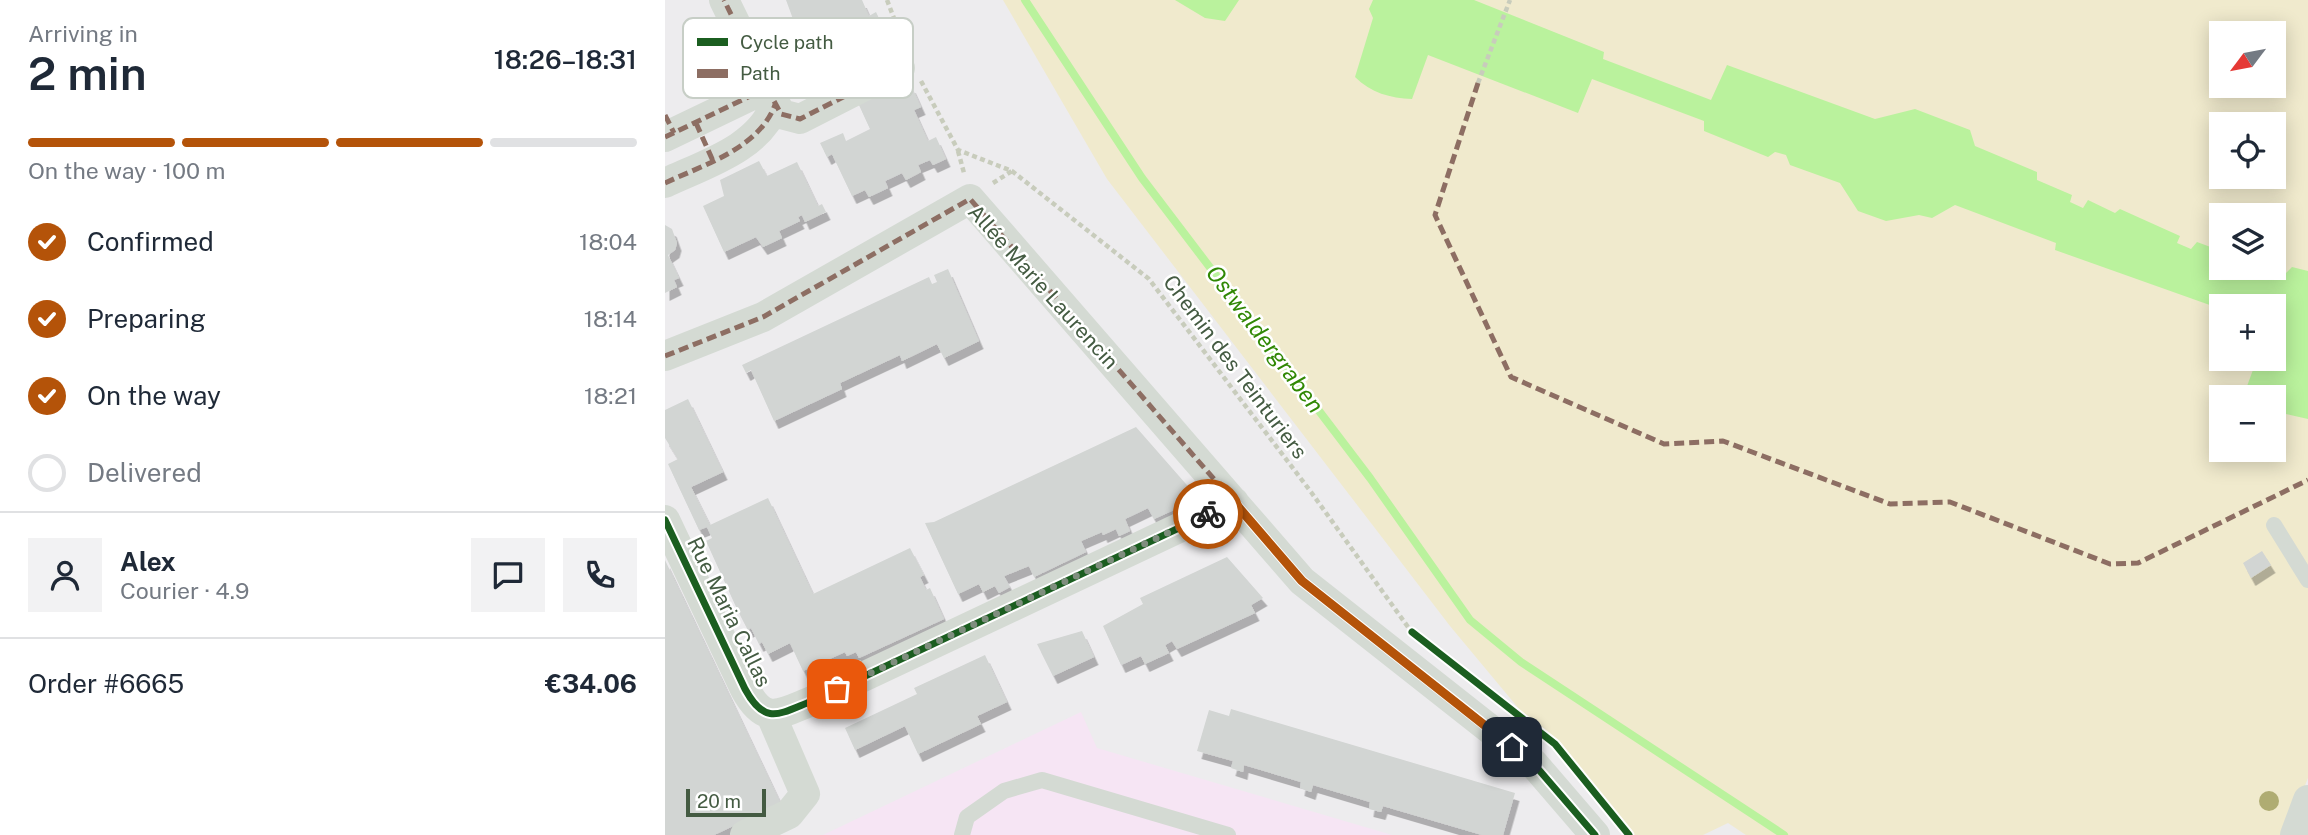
<!DOCTYPE html>
<html lang="en">
<head>
<meta charset="utf-8">
<style>
	:root { --surface:#fff; --page:#f2f2f3; --text:#1f2937; --muted:#747a83; --line:#e0e1e3; --accent:#b45309 }
	body { margin:0; font-family:"Public Sans",sans-serif; background:var(--page); color:var(--text); height:100vh; display:flex; flex-direction:column; font-size:26px; white-space:nowrap }
	* { box-sizing:border-box; margin:0 }
	p { font-size:23px; color:var(--muted) }
	.icon { flex:none; width:38px; height:38px; fill:none; stroke:currentColor; stroke-width:2; stroke-linecap:round; stroke-linejoin:round }
	.map { position:relative; flex:1; overflow:hidden }
	.side { display:flex; flex-direction:column; background:var(--surface); width:665px }
	.side>* { flex:none }
	.needle { width:46px; rotate:238deg }
	.buttons { position:absolute; left:1544px; top:21px; display:grid; gap:14px }
	.buttons a { display:grid; place-items:center; width:77px; height:77px; border-radius:0px; background:var(--surface); box-shadow:0 4px 18px #0003; font-size:35px }
	.scale { position:absolute; left:21px; bottom:18px; width:80px; box-sizing:border-box; padding-left:7px; border:4px solid #445b42; border-top:0; font-size:19px; line-height:24px; white-space:nowrap; color:#445b42; -webkit-text-stroke:5px #fff; paint-order:stroke }
	.pin { position:absolute; display:grid; place-items:center; width:60px; height:60px; color:#fff; margin:-30px; border-radius:14px; box-shadow:0 4px 10px #0006 }
	.courier { position:absolute; display:grid; place-items:center; width:70px; height:70px; margin:-35px; border:5px solid #b45309; border-radius:50%; background:#fff; color:#222; box-shadow:0 2px 9px #0007 }
	.summary em { font-style:normal; font-weight:600 }
	.summary div { display:flex; flex-direction:column-reverse }
	.summary { display:flex; align-items:center; justify-content:space-between; height:119px; padding:0 28px }
	h1 { font-size:46px; font-weight:600; line-height:52px }
	.bar { display:grid; grid-template-columns:repeat(4,1fr); gap:10px 7px; align-content:center; height:84px; padding:0 28px }
	.bar i { height:9px; border-radius:5px; background:var(--line) }
	.bar .active { background:var(--accent) }
	.bar p { grid-column:span 4 }
	.line { display:flex; align-items:center; gap:18px; padding:0 28px; border-top:2px solid var(--line) }
	.line div { flex:1 }
	.round { display:grid; place-items:center; flex:none; width:74px; height:74px; border-radius:0px; background:var(--page) }
	ol { padding:0 28px; list-style:none }
	li { display:flex; align-items:center; gap:21px; height:77px }
	li p { margin-inline-start:auto }
	li .icon { padding:7px; border-radius:50%; background:var(--accent); color:#fff; stroke-width:4 }
	li:last-child { color:var(--muted) }
	li i { width:38px; height:38px; border:4px solid var(--line); border-radius:50% }
	main { display:flex; flex:1; min-height:0 }
	.map>svg:first-child { display:block }
	.commercial { fill:#f6e5f4 }
	.green { fill:#f0eacd; fill-rule:evenodd }
	.water { fill:#baf29d }
	.lines { fill:none; stroke-linecap:round; stroke-linejoin:round }
	.stream { stroke:#baf29d; stroke-width:8 }
	.building { fill:#d2d5d3; filter:url(#shadow) }
	.path { stroke:#c8ccbc; stroke-width:4.5; stroke-dasharray:5 3.5; stroke-linecap:butt }
	.lane { stroke:#d4dad3; stroke-width:16 }
	.street { stroke:#d4dad3; stroke-width:30 }
	.quiet { stroke:#8d6e63; stroke-width:5; stroke-dasharray:10 5; stroke-linecap:butt }
	.cycleway-casing { stroke:#fff; stroke-width:11 }
	.cycleway { stroke:#1b5e20; stroke-width:7 }
	.tree { fill:#afac72 }
	.done { stroke:#7f8e7e; stroke-width:7; stroke-dasharray:0 12.6 }
	.route { stroke:#b45309; stroke-width:9 }
	.labels { text-anchor:middle; stroke-width:5; stroke-linejoin:round; paint-order:stroke }
	.street-label { font-size:21px; fill:#445b42; stroke:#fff }
	.water-label { font-size:23px; font-style:italic; fill:#308804; stroke:#fff }
	.key { fill:#fff; stroke:#c7cec6; stroke-width:2 }
	.key-label { font-size:19px; fill:#445b42 }
</style>
</head>
<body>
<main>
<section class="side">
<div class="summary"><div><h1>2 min</h1><p>Arriving in</p></div><em>18:26–18:31</em></div>
<div class="bar"><i class="active"></i><i class="active"></i><i class="active"></i><i></i><p>On the way · 100 m</p></div>
<ol>
<li><svg class="icon" aria-label="check" viewBox="0 0 24 24"><path d="M5 12l5 5 9-10"/></svg>Confirmed<p>18:04</p></li>
<li><svg class="icon" aria-label="check" viewBox="0 0 24 24"><path d="M5 12l5 5 9-10"/></svg>Preparing<p>18:14</p></li>
<li><svg class="icon" aria-label="check" viewBox="0 0 24 24"><path d="M5 12l5 5 9-10"/></svg>On the way<p>18:21</p></li>
<li><i></i>Delivered</li>
</ol>
<div class="line" style="height:126px"><a class="round"><svg class="icon" aria-label="person" viewBox="0 0 24 24"><circle cx="12" cy="8" r="4"/><path d="M4 21q1-7 8-7t8 7"/></svg></a><div><b>Alex</b><p>Courier · 4.9</p></div><a class="round"><svg class="icon" aria-label="chat" viewBox="0 0 24 24"><path d="M4 5h16v11H9l-5 4z"/></svg></a><a class="round"><svg class="icon" aria-label="phone" viewBox="0 0 24 24"><path d="M5 4h4l2 5-3 2q2 4 5 5l2-3 5 2v4C11 20 4 13 5 4z"/></svg></a></div>
<div class="line" style="height:91px"><div>Order #6665</div><b>€34.06</b></div>
</section>
<div class="map">
<svg width="1643" height="835" viewBox="0 0 1643 835">
	<defs>
		<filter id="shadow"><feDropShadow dx="4.5" dy="8" stdDeviation="0" flood-color="#0004"/></filter>
	</defs>
	<rect width="100%" height="100%" fill="#edecee"/>
	<!-- commercial -->
	<path class="commercial" d="M416 712 432 748 727 835H158Z"/>
	<!-- green -->
	<path class="green" d="M338 0H1643V778L1620 835H1081L1063 823 1038 835H959L785 626 442 179ZM1556 33H1608V86H1556ZM1556 124H1608V177H1556ZM1556 215H1608V268H1556ZM1556 306H1608V359H1556ZM1556 397H1608V450H1556Z"/>
	<!-- water -->
	<path class="water" d="M510 0H574L560 21 540 18Z
		M708 0H809L939 52 938 59 1046 100 1062 65 1210 119 1250 109 1305 130 1310 146 1372 172V180L1407 195 1405 202 1418 208 1423 200 1450 213 1455 209 1515 236 1512 243 1526 249 1532 242 1551 249 1556 244V268H1600L1620 274 1627 267 1643 271V419L1608 411V397H1578L1592 359H1608V306H1556V309L1390 250 1391 243 1290 205 1267 218 1254 215 1221 221 1193 211 1175 183 1125 165 1121 155 1110 152 1103 157 1039 131V121L927 79 913 113 763 55 747 99C725 98 706 93 690 77L708 18 704 9Z"/>
	<g class="lines">
		<!-- stream -->
		<path class="stream" d="M360 0 477 178 705 478 805 620 856 662 1119 835"/>
	</g>
	<!-- building -->
	<path class="building" d="M121 0H197L204 16 211 12 222 35 214 38 226 62 190 79 179 57 164 64 168 71 146 82 140 68 144 66 128 32 132 30Z
		M235 82 239 88 246 85 256 107 249 110 263 141 271 137 281 159 268 165 265 160 253 165 256 172 241 180 237 173 220 181 223 188 204 197 200 190 187 196 167 154 162 157 155 143 178 133 181 141 205 129 193 103Z
		M94 161 102 176 132 162 153 206 157 204 161 212 140 222 137 215 133 217 135 221 114 231 117 238 98 247 91 237 59 252 38 206 59 196 55 180Z
		M0 225 7 229 12 243 10 250 3 255 14 278 9 280 12 287 0 293Z
		M283 269 314 341 279 358 272 344 237 361 235 355 175 383 177 389 109 421 86 370 81 373 77 365 264 277 267 284 272 282 269 275Z
		M23 399 58 472 26 487 45 525 103 498 148 594 245 548 259 575 255 577 261 590 265 588 279 619 194 658 191 652 182 656 180 652 138 671 125 643 103 654 97 642 94 644 86 628 83 630 72 609 41 541 47 538 42 527 34 530 3 464 13 459 0 438V410Z
		M471 427 528 492 517 497 522 504 489 519 483 508 460 519 465 531 454 536 451 529 438 535 437 532 416 541 421 552 369 577 364 566 339 576 345 587 334 593 330 586 318 592 314 584 293 594 260 523 269 522Z
		M1597 551 1606 565 1586 578 1578 563Z
		M562 557 598 598 586 605 590 613 512 649 507 641 500 645 504 653 480 664 476 656 456 665 438 626 478 604 475 598Z
		M0 560 116 804 49 835H0Z
		M417 631 429 657 388 676 372 644Z
		M320 655 342 702 312 716 316 724 253 754 240 726 190 750 180 728 252 694 249 688Z
		M566 709 850 793 838 835H817L718 806 716 812 704 809 705 802 648 785 646 792 635 788 636 782 579 765 578 772 566 768 568 761 532 751 544 710 564 716Z"/>
	<g class="lines">
		<!-- path -->
		<path class="path" d="M222 0 238 42
			M256 81 293 150 347 171 484 279 646 492 743 627
			M813 83 845 0
			M293 151 299 173
			M328 183 347 171"/>
		<!-- lane -->
		<path class="lane" d="M1609 525 1643 580
			M297 835 302 817 339 791 377 780 563 835"/>
		<!-- street -->
		<path class="street" d="M102 88 116 114 135 119 235 68
			M0 137 102 88 59 0
			M0 183C40 164 93 149 110 105
			M0 356 98 317 305 199 637 581 868 763 930 835
			M0 520 80 689C100 726 114 714 147 701L569 502
			M80 835 124 814 140 794 106 715
			M1630 835 1643 800"/>
		<!-- quiet -->
		<path class="quiet" d="M813 83 770 215 846 377 999 444 1058 441 1225 504 1285 502 1445 564 1473 563 1643 480
			M102 88 116 114 135 119 235 68
			M0 115 9 133
			M31 123 48 161
			M0 137 102 88 59 0
			M0 183C40 164 93 149 110 105
			M0 356 98 317 305 199 569 502"/>
		<!-- cycleway casing -->
		<g class="cycleway-casing">
			<path id="cycleway" d="M0 520 80 689C100 726 114 714 147 701L569 502 637 581 868 763 930 835
				M747 632 890 744 964 835"/>
		</g>
		<!-- cycleway -->
		<use href="#cycleway" class="cycleway"/>
	</g>
	<!-- trees -->
	<circle class="tree" cx="1604" cy="801" r="10"/>
	<g class="lines">
		<!-- done -->
		<path class="done" d="M172 689 543 514"/>
		<!-- route -->
		<path class="route" d="M543 514 569 502 637 581 847 747"/>
	</g>
	<g class="labels">
		<!-- street labels -->
		<g class="street-label">
			<text transform="translate(378 287) rotate(48)" y="7">Allée Marie Laurencin</text>
			<text transform="translate(570 367) rotate(53)" y="7">Chemin des Teinturiers</text>
			<text transform="translate(64 612) rotate(64)" y="7">Rue Maria Callas</text>
		</g>
		<!-- water labels -->
		<g class="water-label">
			<text transform="translate(600 339) rotate(53)" y="8">Ostwaldergraben</text>
		</g>
	</g>
	<!-- legend -->
	<rect x="18" y="18" width="230" height="80" rx="10" class="key"/>
	<rect x="32" y="38" width="31" height="8" fill="#1b5e20"/>
	<rect x="32" y="69" width="31" height="9" fill="#8d6e63"/>
	<g class="key-label">
		<text x="75" y="49">Cycle path</text>
		<text x="75" y="80">Path</text>
	</g>
</svg>
<div class="buttons">
<a><svg class="needle" viewBox="-14 -14 28 28"><path d="M0-13l5 13h-10z" fill="#e53935"/><path d="M0 13l5-13h-10z" fill="#747a83"/></svg></a>
<a><svg class="icon" aria-label="locate" viewBox="0 0 24 24"><circle cx="12" cy="12" r="6"/><path d="M12 2v4M12 18v4M2 12h4M18 12h4"/></svg></a>
<a><svg class="icon" aria-label="layers" viewBox="0 0 24 24"><path d="M12 4l9 5-9 5-9-5zM3 14l9 5 9-5"/></svg></a>
<a>+</a>
<a>−</a>
</div>
<div class="scale">20 m</div>
<div class="pin" style="left:172px;top:689px;background:#ea580c"><svg class="icon" aria-label="bag" viewBox="0 0 24 24"><path d="M5 8h14l-1 12H6zM9 8a3 3 0 0 1 6 0"/></svg></div>
<div class="pin" style="left:847px;top:747px;background:#1f2937"><svg class="icon" aria-label="home" viewBox="0 0 24 24"><path d="M3 11l9-7 9 7M6 9v11h12V9"/></svg></div>
<div class="courier" style="left:543px;top:514px"><svg class="icon" aria-label="bike" viewBox="0 0 24 24"><circle cx="6" cy="16" r="4"/><circle cx="18" cy="16" r="4"/><path d="M6 16l4-8h5l3 8M10 8l3 8H6M13 5h3"/></svg></div>
</div>
</main>
</body>
</html>
